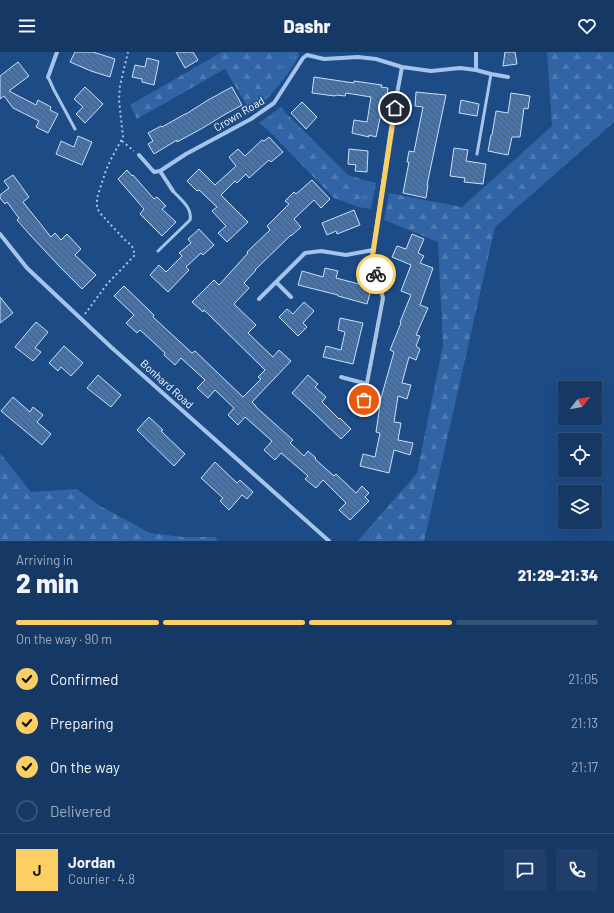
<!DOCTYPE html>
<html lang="en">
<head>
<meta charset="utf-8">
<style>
	:root { --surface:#163864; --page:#1f3f6a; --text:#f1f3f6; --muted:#9eacbf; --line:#355278; --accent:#fbcf63 }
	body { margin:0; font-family:Barlow,sans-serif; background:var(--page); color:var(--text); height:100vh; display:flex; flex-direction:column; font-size:15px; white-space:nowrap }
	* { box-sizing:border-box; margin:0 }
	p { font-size:13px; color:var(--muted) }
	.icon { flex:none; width:22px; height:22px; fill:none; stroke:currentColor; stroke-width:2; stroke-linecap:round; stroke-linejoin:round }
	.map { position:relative; height:489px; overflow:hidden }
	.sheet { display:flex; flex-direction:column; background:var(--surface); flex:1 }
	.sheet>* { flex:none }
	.needle { width:26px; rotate:59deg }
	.controls { position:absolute; left:558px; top:329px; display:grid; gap:8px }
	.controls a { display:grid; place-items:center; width:44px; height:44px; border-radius:0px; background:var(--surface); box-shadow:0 4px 16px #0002,0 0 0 1px var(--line); font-size:20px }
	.pin { position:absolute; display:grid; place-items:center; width:34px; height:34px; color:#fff; margin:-17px; border:2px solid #fff; border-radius:50%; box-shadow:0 1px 4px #0007 }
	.courier { position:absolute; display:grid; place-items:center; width:40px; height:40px; margin:-20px; border:3px solid #fbcf63; border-radius:50%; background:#fff; color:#222; box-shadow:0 1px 5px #0007 }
	.overview em { font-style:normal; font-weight:800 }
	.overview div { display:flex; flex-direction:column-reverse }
	.overview { display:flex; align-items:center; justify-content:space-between; height:68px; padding:0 16px }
	h1 { font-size:26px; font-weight:800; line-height:30px }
	.bar { display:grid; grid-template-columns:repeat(4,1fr); gap:6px 4px; align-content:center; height:48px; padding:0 16px }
	.bar i { height:5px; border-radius:3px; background:var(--line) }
	.bar .on { background:var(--accent) }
	.bar p { grid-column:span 4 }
	.line { display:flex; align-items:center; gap:10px; padding:0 16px; border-top:1px solid var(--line) }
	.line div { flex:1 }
	.round { display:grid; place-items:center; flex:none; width:42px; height:42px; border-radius:0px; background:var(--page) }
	ol { padding:0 16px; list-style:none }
	li { display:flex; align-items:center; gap:12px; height:44px }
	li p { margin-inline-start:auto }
	li .icon { padding:4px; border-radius:50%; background:var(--accent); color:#111; stroke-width:4 }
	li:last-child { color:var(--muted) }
	li i { width:22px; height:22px; border:2px solid var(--line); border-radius:50% }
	header { display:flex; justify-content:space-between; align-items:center; height:52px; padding:0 16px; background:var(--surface); font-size:18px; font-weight:800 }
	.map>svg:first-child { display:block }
	.grass { fill:url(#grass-tufts) }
	.forest { fill:url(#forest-firs) }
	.building { fill:url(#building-back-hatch); stroke:#cadff8 }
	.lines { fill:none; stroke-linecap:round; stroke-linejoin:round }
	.path { stroke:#a5c4eb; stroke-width:2; stroke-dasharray:2 3; stroke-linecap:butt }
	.service { stroke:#a5c4eb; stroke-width:3 }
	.minor { stroke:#a5c4eb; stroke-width:4 }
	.done { stroke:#b0c0d5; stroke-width:4; stroke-dasharray:0 7.2 }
	.route { stroke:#fbcf63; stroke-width:5 }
	.labels { text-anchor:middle; stroke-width:3; stroke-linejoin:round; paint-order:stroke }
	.street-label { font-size:11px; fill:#fff; stroke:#1d4b86 }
</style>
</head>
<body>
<header><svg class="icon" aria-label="menu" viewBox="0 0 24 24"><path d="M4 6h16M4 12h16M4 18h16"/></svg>Dashr<svg class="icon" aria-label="heart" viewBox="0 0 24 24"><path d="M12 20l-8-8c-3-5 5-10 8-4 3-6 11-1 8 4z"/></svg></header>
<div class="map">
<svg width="614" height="489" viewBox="0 0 614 489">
	<defs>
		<pattern id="grass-tufts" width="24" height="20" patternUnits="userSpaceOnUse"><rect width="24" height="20" fill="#3064a4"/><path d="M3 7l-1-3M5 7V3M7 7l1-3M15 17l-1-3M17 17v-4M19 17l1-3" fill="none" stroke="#4f7bb2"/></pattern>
		<pattern id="forest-firs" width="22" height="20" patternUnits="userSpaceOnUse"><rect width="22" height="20" fill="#3064a4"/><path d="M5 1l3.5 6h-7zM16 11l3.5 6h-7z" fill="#4f7bb2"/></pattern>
		<pattern id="building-back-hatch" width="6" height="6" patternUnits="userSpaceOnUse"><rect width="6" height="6" fill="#4574af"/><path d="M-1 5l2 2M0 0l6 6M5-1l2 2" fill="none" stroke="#495e79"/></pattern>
	</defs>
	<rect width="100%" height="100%" fill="#1d4b86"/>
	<!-- grass -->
	<path class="grass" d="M271 0H298L299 4 287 23 269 45 252 61 247 54 279 14 273 5Z
		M281 55 285 60 268 78 259 71Z
		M364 128 376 131 371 157 358 155Z"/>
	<!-- forest -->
	<path class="forest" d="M222 0H271L273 5 280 14 247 54 225 17 137 67 130 53Z
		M547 0H614V70L495 175 424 489H358L417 421 443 293 438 190 384 168 389 141 462 155 552 74Z
		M285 60 348 123 364 128 358 155 334 146 268 78Z
		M0 401 31 440 77 437 100 454 150 481 183 485H216L217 489H0Z"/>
	<!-- building -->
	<path class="building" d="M75 0H93L115 7 110 25 91 19 70 10Z
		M176 0H193L198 8 185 16Z
		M505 0H515L517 12 503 14Z
		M147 6 159 9 154 33 142 30V27L132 25 135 13 145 15Z
		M18 10 29 24 9 39 36 53 38 48 51 55 50 58 58 62 48 81 36 75 39 69 13 56 4 44 0 47V24Z
		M314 25 354 31V29L382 33 381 35 388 36 385 58 382 57 376 85 369 83V85L352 81 354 68 367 70 371 45 346 41 345 44 336 43 335 44 312 41Z
		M85 35 103 52 85 71 76 62 83 55 74 47Z
		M232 35 242 53 224 63 201 77 177 90V88L154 102 148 92 153 89 148 81 161 74 162 75 185 62H186L208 48Z
		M416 40 446 43 427 133H428L426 146 403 141 409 110H407L409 99 414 100 423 55 415 54Z
		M511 41 530 44 528 57 524 56 520 85H512L508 103 488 99 491 83H492L496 59 508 61Z
		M461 48 479 52 477 64 459 61Z
		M302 50 317 65 306 77 291 61Z
		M78 84 92 90 82 113 56 102 61 89 74 95Z
		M269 85 283 100 271 110 269 108 249 126 246 122 237 131 235 129 221 143 248 170 227 190 218 181 226 174 212 159 217 155 199 138 197 139 187 129 199 117 215 133 236 114 229 105 238 97 245 104 262 88 264 89Z
		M454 96 468 98 466 109 486 112 483 132 464 130 465 126 450 124Z
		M349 97 368 99 367 120 355 119 356 113 348 112Z
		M127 118 132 124 133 123 154 147 157 145 166 154 162 157 176 170 162 184 140 162 144 157 118 127Z
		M13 123 29 145 23 150 51 185 55 181 61 188 67 182 81 197 75 203 96 223 82 237 60 215 31 184 17 168 19 166 7 150 5 152 0 146V143L9 136 4 129Z
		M312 128 330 147 321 156 314 148 294 167 301 175 291 184V183L255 218H256L244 231 249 236 234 252 256 273 248 281 273 305 279 298 291 309 252 350 256 354V355L293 388 290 391 304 404 308 399 316 406 315 407 334 424 336 422 356 441 362 434 369 441 365 445 369 449 350 468 339 458 346 451 323 428 316 436 305 427 308 424 281 401 275 408 264 398 272 389 245 365 238 373 228 363 234 356 215 338 208 346 197 336 205 328 181 306 175 313 164 303 165 301 140 278 137 281 126 271 134 263 114 244 124 234 154 263 153 265 192 301 195 299 243 345 261 327 258 325 265 318 204 258 203 260 192 250 214 228 219 233 248 201 247 200 270 178 267 174 289 152 285 149 294 140 296 142Z
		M354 158 360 173 337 182 336 179 327 183 322 171Z
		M199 177 214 193 203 203 201 201 186 215 189 218 168 240 150 223 159 213 166 220 182 204 179 201 191 191 188 187Z
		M412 182 424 187 418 201 424 204 420 211 433 216 420 253 428 256 416 283 420 284 416 294 420 297 416 308 409 305 402 331 411 333 407 347 398 344 394 370 401 371 398 388 413 391 410 403 394 398 389 421 360 414 363 402 375 405 380 381 376 380 381 346 394 300 390 298 401 271 400 270 411 243 401 239 411 213 392 205 397 194 406 197Z
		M325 216 338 219 336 226 359 232 361 226 373 230 367 252 338 244V243L298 233 302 219 323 225Z
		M0 245 13 261 0 271Z
		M304 250 314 259 303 271 307 275 298 284 279 265 287 257 293 262Z
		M340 266 363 271 353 312 323 305 326 294 341 298 345 280 338 278Z
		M36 270 48 280 35 296 41 300 33 309 15 295Z
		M64 294 83 311 71 324 61 315 58 319 49 311Z
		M98 323 121 343 111 355 87 336Z
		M308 323 318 332 315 335 326 345 322 350 339 367 340 366 351 377 341 387 315 362 292 341Z
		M13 345 30 360 33 355 43 363 37 370 51 382 42 393 1 359Z
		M149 365 163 378 161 379 185 402 174 414 137 378Z
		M215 410 237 431 240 428 253 440 247 447 242 443 229 458 220 449 223 446 201 426Z"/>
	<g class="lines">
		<!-- path -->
		<path class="path" d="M122 89 134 99
			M85 262 107 232 135 203 132 194 124 187 100 161 97 156V146L105 121 110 109 123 85 119 48 120 34 128 0"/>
		<!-- service -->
		<path class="service" d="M48 25 54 38 75 77
			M477 102 491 22
			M158 199 190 168C193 156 180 147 173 139"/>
		<!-- minor -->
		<path class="minor" d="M476 0V18L491 22 508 25
			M48 25 57 0
			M139 103 154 120 160 119 173 139
			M160 119 186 102 251 67 274 51 303 6 307 3 324 7 358 5 376 7 402 15 431 19 460 16 476 18
			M0 182 27 216 111 295 329 489
			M276 230 291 245
			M259 247 305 201 321 199 346 203 373 198
			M341 325 367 332
			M361 363 383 246 372 207 392 69 402 15"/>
	</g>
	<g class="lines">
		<!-- done -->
		<path class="done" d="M364 348 383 246 376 222"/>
		<!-- route -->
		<path class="route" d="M376 222 372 207 395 56"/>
	</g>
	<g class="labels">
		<!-- street labels -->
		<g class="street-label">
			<text transform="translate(239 62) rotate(-31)" y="4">Crown Road</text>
			<text transform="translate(167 332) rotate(42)" y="4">Bonhard Road</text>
		</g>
	</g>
</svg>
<div class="controls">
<a><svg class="needle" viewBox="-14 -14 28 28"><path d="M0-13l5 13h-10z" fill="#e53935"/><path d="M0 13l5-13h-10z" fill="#9eacbf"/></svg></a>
<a><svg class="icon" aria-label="locate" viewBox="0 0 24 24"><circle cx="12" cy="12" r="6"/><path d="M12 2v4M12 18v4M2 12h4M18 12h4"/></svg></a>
<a><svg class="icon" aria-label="layers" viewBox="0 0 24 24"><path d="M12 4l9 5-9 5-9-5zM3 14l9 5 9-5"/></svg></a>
</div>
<div class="pin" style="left:364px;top:348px;background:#ea580c"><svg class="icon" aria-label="bag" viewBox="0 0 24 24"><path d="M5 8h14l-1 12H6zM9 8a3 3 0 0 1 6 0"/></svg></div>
<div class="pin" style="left:395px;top:56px;background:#1f2937"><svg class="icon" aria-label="home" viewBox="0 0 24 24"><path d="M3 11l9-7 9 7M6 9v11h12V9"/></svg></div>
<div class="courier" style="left:376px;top:222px"><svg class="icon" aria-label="bike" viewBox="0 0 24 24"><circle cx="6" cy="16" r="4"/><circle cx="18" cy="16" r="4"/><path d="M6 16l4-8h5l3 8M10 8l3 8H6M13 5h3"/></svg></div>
</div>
<section class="sheet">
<div class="overview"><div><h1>2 min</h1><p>Arriving in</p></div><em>21:29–21:34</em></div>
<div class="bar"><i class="on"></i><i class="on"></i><i class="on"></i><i></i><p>On the way · 90 m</p></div>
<ol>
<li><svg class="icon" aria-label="check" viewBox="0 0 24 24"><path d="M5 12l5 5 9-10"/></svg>Confirmed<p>21:05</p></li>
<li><svg class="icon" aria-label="check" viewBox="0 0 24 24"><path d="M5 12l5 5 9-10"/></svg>Preparing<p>21:13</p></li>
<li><svg class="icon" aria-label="check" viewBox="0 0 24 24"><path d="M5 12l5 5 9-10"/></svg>On the way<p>21:17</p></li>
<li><i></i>Delivered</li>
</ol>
<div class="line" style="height:72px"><b class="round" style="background:var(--accent);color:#111">J</b><div><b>Jordan</b><p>Courier · 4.8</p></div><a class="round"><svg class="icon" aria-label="chat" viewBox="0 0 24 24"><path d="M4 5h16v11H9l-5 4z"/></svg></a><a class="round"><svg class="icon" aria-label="phone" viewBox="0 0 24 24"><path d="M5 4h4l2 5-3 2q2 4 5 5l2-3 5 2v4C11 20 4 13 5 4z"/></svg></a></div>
</section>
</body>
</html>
